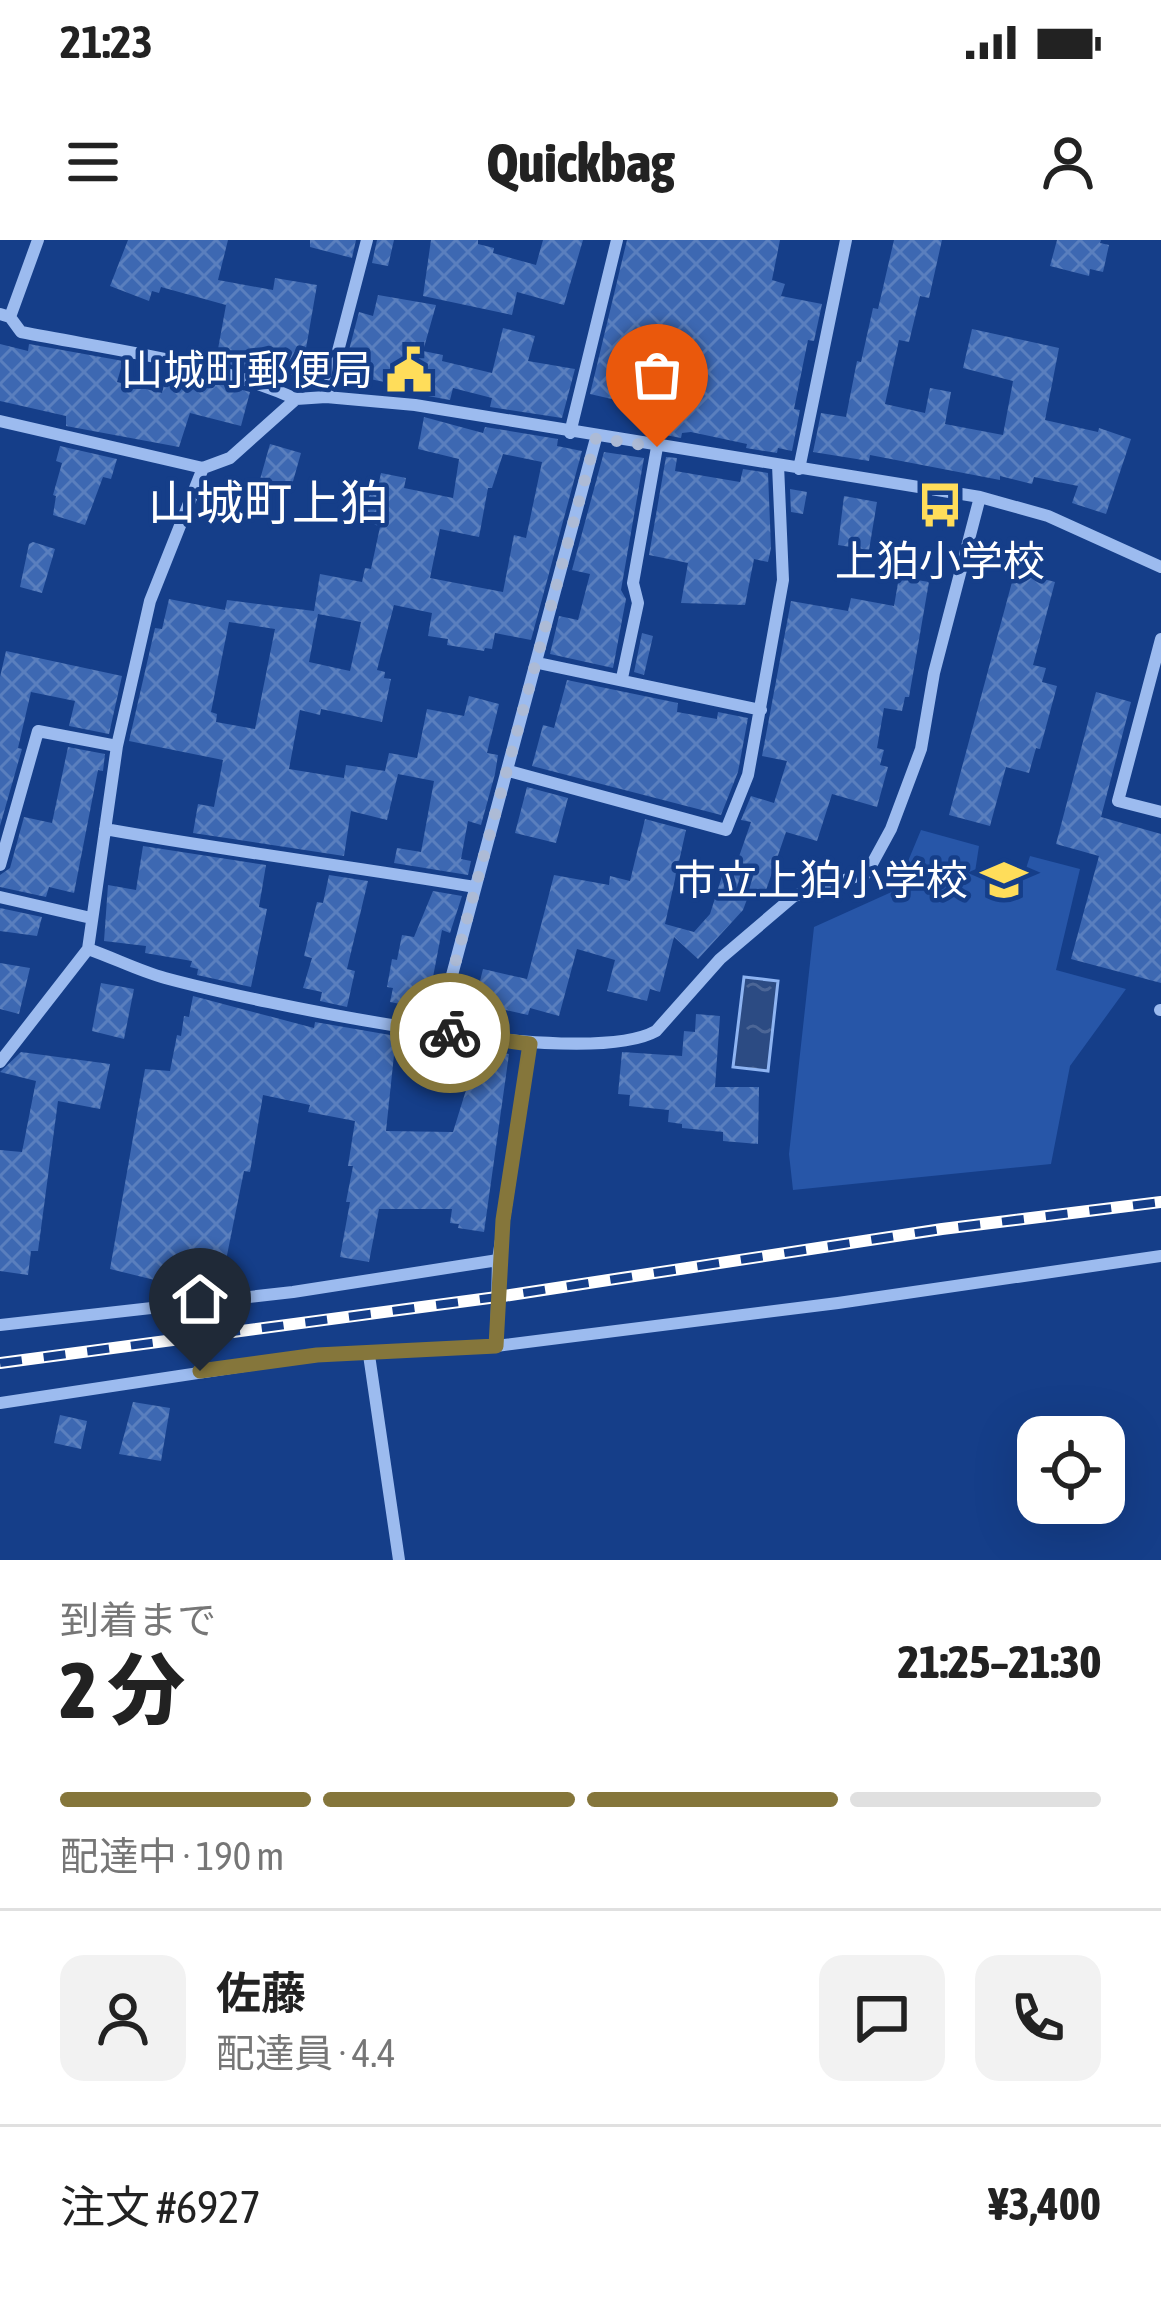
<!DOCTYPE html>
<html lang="ja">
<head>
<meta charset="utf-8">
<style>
	:root { --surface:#fff; --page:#f2f2f2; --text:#222; --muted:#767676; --line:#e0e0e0; --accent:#85763b }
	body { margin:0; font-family:"Asap Condensed","Noto Sans JP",sans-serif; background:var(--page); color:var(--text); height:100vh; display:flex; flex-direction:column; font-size:45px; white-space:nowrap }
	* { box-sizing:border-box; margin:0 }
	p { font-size:39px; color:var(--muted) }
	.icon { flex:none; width:66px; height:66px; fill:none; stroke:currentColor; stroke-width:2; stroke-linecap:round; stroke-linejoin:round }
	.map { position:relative; height:1320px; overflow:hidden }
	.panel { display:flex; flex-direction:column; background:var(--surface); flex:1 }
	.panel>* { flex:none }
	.buttons { position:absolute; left:1017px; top:1176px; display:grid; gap:24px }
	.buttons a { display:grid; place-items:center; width:108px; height:108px; border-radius:24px; background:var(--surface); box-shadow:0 12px 48px #0002; font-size:60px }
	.pin { position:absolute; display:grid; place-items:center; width:102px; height:102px; color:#fff; margin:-123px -51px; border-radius:50% 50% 50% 0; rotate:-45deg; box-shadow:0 0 12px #0007 }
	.pin .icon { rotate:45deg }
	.courier { position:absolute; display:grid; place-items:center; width:120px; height:120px; margin:-60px; border:9px solid #85763b; border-radius:50%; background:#fff; color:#222; box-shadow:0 3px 15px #0007 }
	.head em { font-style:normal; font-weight:800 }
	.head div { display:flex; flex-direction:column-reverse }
	.head { display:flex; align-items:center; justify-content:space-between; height:204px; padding:0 60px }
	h1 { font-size:78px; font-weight:800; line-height:90px }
	.bar { display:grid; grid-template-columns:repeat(4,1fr); gap:18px 12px; align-content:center; height:144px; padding:0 60px }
	.bar i { height:15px; border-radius:9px; background:var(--line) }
	.bar .on { background:var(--accent) }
	.bar p { grid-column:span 4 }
	.line { display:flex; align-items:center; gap:30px; padding:0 60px; border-top:3px solid var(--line) }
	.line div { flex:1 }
	.round { display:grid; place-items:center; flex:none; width:126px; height:126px; border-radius:24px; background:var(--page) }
	.status { display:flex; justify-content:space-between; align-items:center; height:84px; padding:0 60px; background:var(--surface); direction:ltr }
	.status svg { height:33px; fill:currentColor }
	header { display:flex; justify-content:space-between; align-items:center; height:156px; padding:0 60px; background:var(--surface); font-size:54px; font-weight:800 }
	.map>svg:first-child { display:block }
	.park { fill:#2756a8 }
	.water { fill:url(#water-ripples); stroke:#8eb4f2; stroke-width:3 }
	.building { fill:url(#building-cross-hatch); fill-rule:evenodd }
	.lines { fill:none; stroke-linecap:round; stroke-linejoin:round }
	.street { stroke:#9cbbef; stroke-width:12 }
	.rail-casing { stroke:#fff; stroke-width:12 }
	.rail { stroke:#153e89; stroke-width:8; stroke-dasharray:22; stroke-linecap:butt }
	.done { stroke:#adbbd6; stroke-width:12; stroke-dasharray:0 21.6 }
	.route { stroke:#85763b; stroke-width:15 }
	.labels { text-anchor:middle; stroke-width:9; stroke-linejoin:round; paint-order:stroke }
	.poi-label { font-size:42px; fill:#fff; stroke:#153e89; text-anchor:end }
	.quarter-label { font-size:48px; fill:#fff; stroke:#153e89 }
</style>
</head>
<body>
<div class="status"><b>21:23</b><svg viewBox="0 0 49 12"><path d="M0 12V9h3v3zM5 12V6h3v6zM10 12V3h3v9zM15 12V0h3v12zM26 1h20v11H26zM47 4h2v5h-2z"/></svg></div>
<header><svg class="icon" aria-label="menu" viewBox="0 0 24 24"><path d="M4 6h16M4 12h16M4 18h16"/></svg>Quickbag<svg class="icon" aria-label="person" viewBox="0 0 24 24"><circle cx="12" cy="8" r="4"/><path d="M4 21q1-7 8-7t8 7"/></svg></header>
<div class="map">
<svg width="1161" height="1320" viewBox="0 0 1161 1320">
	<defs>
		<pattern id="water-ripples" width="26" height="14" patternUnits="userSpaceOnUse" patternTransform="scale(3)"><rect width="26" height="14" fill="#2c4b83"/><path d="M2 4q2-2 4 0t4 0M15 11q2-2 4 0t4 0" fill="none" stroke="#4c6696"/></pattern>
		<pattern id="building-cross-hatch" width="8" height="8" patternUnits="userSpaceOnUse" patternTransform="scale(3)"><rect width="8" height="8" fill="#3d68b2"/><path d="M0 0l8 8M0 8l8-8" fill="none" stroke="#5a7fbe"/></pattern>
	</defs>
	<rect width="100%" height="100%" fill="#153e89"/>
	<!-- park -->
	<path class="park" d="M921 590 979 606 975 632 1022 641 1030 616 1080 629 1056 730 1126 749 1070 826 1051 924 793 950 789 914 814 687 896 650Z"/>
	<!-- water -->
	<path class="water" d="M744 737 778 741 768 831 733 827Z"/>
	<!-- building -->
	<path class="building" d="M128 0H228L218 40 273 50 275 38 317 45 305 114 318 116 315 137 255 132 216 120 226 65 161 47 159 53 152 51 149 61 110 46Z
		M310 0H356L352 18 310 7Z
		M377 0H394L388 26 372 23Z
		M431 0H478V4L494 8 493 13 536 25 543 0H583L564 65 517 52 512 75 423 56Z
		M627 0H780L772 40 785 44 781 56 822 64 814 101 808 100 794 169 800 170 792 211 778 208 777 213 746 208 747 204 691 192 682 193 681 198 655 193 668 128 627 117 616 160 590 154Z
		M894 0H942L929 58 920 56 909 102 899 100 885 164 925 173 930 148 951 152 945 184 1003 195 1013 141 963 128 972 89 1059 108 1045 180 1098 192 1099 188 1131 199 1106 274 1072 263 1078 246 1034 237 1032 244 1000 236V240L870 215 869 221 813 212 821 173 846 177 857 121 861 122 873 68 878 69Z
		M1057 0H1101L1100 3 1109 5 1103 32 1090 29 1089 36 1050 26Z
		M378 55 436 65 423 111 443 115 442 121 492 133 503 88 535 96 528 121 575 129 562 178 490 167 492 158 453 148 450 160 428 156 419 149 360 137 361 134 344 129 359 72 373 76Z
		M0 104 28 111 29 104 123 121 117 142 162 153 167 130 250 152 241 186 190 173 179 207 66 186V176L0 161Z
		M424 177 483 193 485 187 558 199 557 206 582 211 531 400 495 393 492 409 485 408 484 411 447 405 448 399 428 396 432 373 394 365 377 430 385 432 384 438 391 439 382 482 321 469 320 475 300 470 289 529 344 538 346 525 385 531 389 513 417 518 427 469 464 476 469 456 499 464 487 513 498 515 495 534 481 585 468 581 461 619 471 621 468 635 394 623 397 608 421 612 434 541 398 534 387 580 351 571 344 616 193 593 198 564 214 567 223 520 129 501 155 388 162 389 169 359 225 370 227 360 314 371 320 334 362 342 365 328 371 329 380 287 364 279 371 249 377 251 381 233 406 238 404 248 453 258 459 219 418 209ZM503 214 542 222 526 298 514 295 503 352 430 338 440 289 479 297 488 248H492ZM318 374 361 382 350 431 309 422ZM229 382 275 389 255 489 216 482 217 474 211 472Z
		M270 204 301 213 290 252 259 243Z
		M60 206 117 219 111 239 103 237 85 285 53 275 56 256 53 255 62 223 56 221Z
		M604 212 644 218 621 350 626 359 613 428 550 414 559 376 578 380 590 334 572 330Z
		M666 217 677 218 675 231 740 242 743 229 768 233 771 308 768 322 754 319 745 365 681 363 688 323 649 315Z
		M790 249 807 252 803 274 791 272Z
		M844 256 877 262 869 310 838 305Z
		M33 302 55 309 42 353 20 347 29 304Z
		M1015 331 1055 342 1033 425 1046 428 1042 442 1057 446 1040 509 1036 508 1029 533 1006 527 990 586 949 575Z
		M899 337 929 342 909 457H905L902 471 884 468 877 508 884 510 880 525 888 527 877 567 832 554 817 601 786 592 763 659 749 654 743 670 698 719 674 697 660 752 650 749 647 761 607 751 615 720 577 709 559 776 530 768 528 775 487 766 490 756 477 753 483 729 527 739 554 635 609 645 610 636 630 641 645 579 686 590 665 684 694 692 710 674 724 630 733 634 751 582 741 580 751 556 774 563 787 521 762 516 791 361 848 371 851 358 894 366Z
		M642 393 653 396 644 435 634 432Z
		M6 411 122 436 109 494 69 486 75 461 31 452 18 508 22 509 0 586V437Z
		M567 440 678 463 677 472 717 479 718 472 748 478 738 532 721 575 532 526 543 485 554 488Z
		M1096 452 1131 462 1101 577 1161 594V743L1071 719 1099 616 1056 604Z
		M68 507 105 514 103 531 98 530 74 653 49 647 46 657 0 647V635L10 628 24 577 52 583Z
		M527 547 568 558 556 603 515 593Z
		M143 606 266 625 259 667 267 669 251 747 197 735 198 729 190 727 192 721 145 713 146 706 104 701 108 645 136 650Z
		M329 635 368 641 347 729 355 731 347 767 320 761 322 752 303 748 312 718 304 716 317 662 323 663Z
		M433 651 462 656 450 693 442 690 428 763 413 760 411 766 390 762 393 748 387 747 392 719 397 720 402 695 414 697Z
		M0 668 42 677 37 696 0 691Z
		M0 723 30 728 19 774 0 769Z
		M101 743 134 749 124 799 92 791Z
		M193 756 314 788 315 782 396 796 386 891 453 892 466 850 473 808 509 814 484 992 458 988 459 984 450 983 452 969H379L369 1022 340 1017 350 962H346L353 926H348L355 881 308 872 310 865 263 855 250 932 244 931 222 1040 182 1032 179 1046 110 1029 145 829 170 831 177 795 181 796 184 776 189 777Z
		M696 774 720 776 715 847H759L758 904 723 901V892L682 888V884L668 882 669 870 629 866 630 855 618 854 622 812 682 816 684 791 695 792Z
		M21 812 110 824 100 869 58 861 38 1011H31L28 1035 0 1031V910L22 912 36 841 0 832Z
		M133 1162 170 1168 161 1221 119 1214Z
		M60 1175 87 1181 81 1209 54 1203Z"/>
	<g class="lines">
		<!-- street -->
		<path class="street" d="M0 74 10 77 21 92C112 110 211 121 296 159
			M10 77 38 0
			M326 157 367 0
			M0 181 203 228 230 218 296 159 326 157 415 165 980 257 1048 276 1161 327
			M570 193 617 0
			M203 228 150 361 117 506 88 709C114 718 139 731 165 738 254 762 583 832 656 791L720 719 794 656 867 633 891 589 921 509 934 433 980 257
			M799 229 846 0
			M1161 399 1118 561 1161 572
			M538 423 761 470
			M622 438 638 363 633 343 657 207
			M509 531 726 590 748 535 783 340 778 225
			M105 589C228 611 351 626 475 647
			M0 625 38 491 117 506
			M0 657 91 678
			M1160 770H1161
			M437 791 596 198
			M0 822 88 709
			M0 1085 293 1052 498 1020 530 804
			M496 1106 498 1020
			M369 1115 399 1320
			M0 1163 317 1115 496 1106 838 1063 1161 1016"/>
		<!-- rail casing -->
		<g class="rail-casing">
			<path id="rail" d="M0 1123 497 1057 942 989 1161 962"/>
		</g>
		<!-- rail -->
		<use href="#rail" class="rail"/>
	</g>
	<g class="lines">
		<!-- done -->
		<path class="done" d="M450 793 437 791 596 198 657 207"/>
		<!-- route -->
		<path class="route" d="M200 1131 317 1115 496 1106 503 980 530 804 450 793"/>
	</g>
	<!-- icons -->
	<defs>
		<g id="civic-bare" transform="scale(3.6)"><path d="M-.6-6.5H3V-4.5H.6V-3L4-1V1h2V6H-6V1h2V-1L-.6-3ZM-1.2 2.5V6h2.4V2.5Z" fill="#ffdd5a" stroke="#153e89" stroke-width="2.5" paint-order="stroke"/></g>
		<g id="bus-bare" transform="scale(3.6)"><path d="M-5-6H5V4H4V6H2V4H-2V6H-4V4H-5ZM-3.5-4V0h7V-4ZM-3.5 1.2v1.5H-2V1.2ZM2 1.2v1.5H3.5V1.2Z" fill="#ffdd5a" stroke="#153e89" stroke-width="2.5" paint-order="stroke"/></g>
		<g id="school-bare" transform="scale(3.6)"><path d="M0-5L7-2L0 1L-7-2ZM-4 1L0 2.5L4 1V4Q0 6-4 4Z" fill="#ffdd5a" stroke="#153e89" stroke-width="2.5" paint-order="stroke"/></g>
	</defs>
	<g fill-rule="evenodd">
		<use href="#civic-bare" x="409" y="130"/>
		<use href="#bus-bare" x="940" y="265"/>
		<use href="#school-bare" x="1004" y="640"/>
	</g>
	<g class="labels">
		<!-- poi labels -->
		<g class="poi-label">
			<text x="373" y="145">山城町郵便局</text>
			<text x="940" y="336" text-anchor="middle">上狛小学校</text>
			<text x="968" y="655">市立上狛小学校</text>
		</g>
		<!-- quarter labels -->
		<g class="quarter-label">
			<text x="268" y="280">山城町上狛</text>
		</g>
	</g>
</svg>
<div class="buttons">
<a><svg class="icon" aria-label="locate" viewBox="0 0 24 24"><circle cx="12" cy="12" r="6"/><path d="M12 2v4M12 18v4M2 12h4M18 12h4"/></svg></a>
</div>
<div class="pin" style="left:657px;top:207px;background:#ea580c"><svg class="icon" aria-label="bag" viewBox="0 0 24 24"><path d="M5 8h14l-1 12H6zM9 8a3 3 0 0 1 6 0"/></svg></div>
<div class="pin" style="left:200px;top:1131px;background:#1f2937"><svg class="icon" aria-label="home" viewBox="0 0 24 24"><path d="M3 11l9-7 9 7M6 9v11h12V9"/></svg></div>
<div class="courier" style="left:450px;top:793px"><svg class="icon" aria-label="bike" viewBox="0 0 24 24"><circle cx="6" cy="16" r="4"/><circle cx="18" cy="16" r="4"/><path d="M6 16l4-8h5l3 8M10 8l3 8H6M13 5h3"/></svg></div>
</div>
<section class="panel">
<div class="head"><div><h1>2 分</h1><p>到着まで</p></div><em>21:25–21:30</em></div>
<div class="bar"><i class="on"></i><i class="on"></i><i class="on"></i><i></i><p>配達中 · 190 m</p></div>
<div class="line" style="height:216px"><a class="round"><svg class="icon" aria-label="person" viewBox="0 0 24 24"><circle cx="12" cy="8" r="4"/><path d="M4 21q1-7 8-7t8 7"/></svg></a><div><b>佐藤</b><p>配達員 · 4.4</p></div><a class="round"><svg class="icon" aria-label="chat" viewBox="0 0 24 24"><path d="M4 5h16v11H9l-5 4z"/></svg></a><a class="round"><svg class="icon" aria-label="phone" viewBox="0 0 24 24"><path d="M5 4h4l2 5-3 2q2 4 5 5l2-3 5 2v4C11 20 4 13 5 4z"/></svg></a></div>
<div class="line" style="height:156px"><div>注文 #6927</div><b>¥3,400</b></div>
</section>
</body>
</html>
